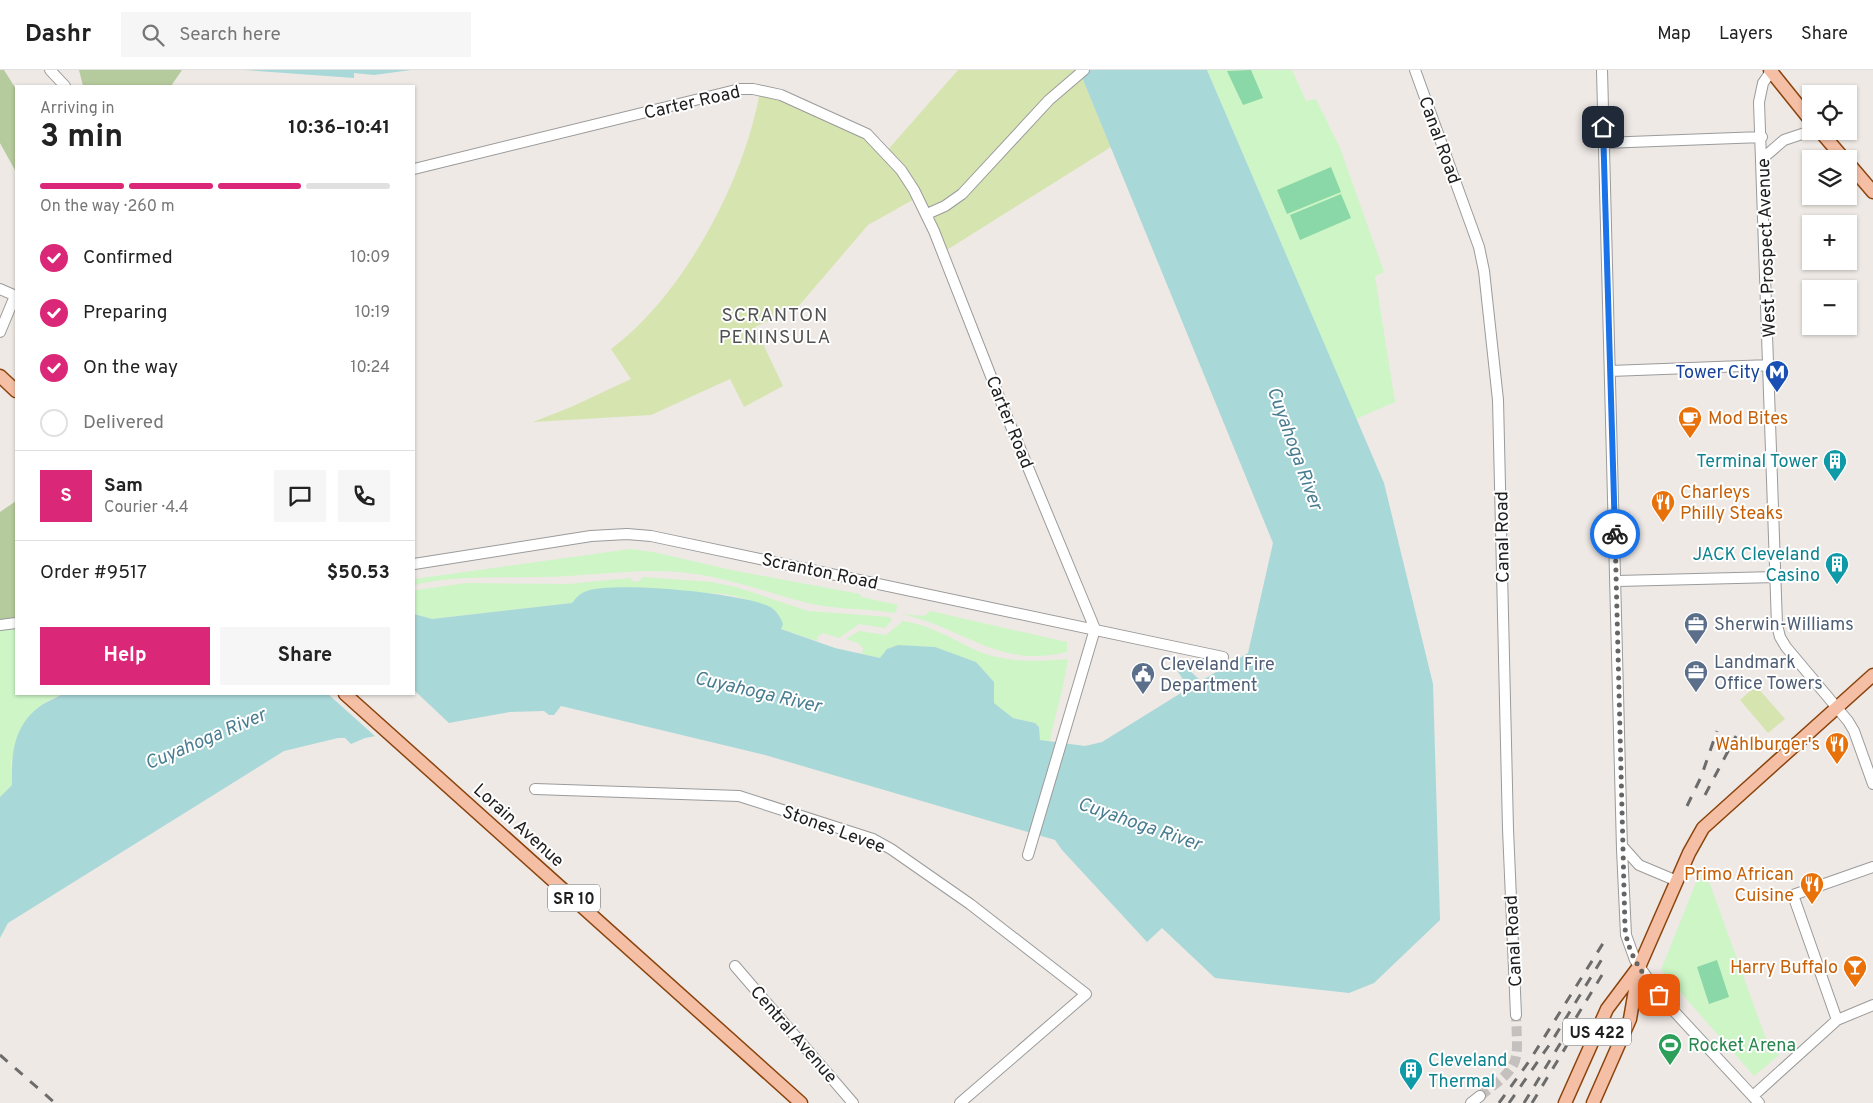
<!DOCTYPE html>
<html lang="en">
<head>
<meta charset="utf-8">
<style>
	:root { --surface:#fff; --page:#f6f6f6; --text:#222; --muted:#767676; --line:#e0e0e0; --accent:#db2777 }
	body { margin:0; font-family:Overpass,sans-serif; background:var(--page); color:var(--text); height:100vh; display:flex; flex-direction:column; font-size:19px; white-space:nowrap }
	* { box-sizing:border-box; margin:0 }
	p { font-size:16px; color:var(--muted) }
	.icon { flex:none; width:28px; height:28px; fill:none; stroke:currentColor; stroke-width:2; stroke-linecap:round; stroke-linejoin:round }
	.map { position:relative; flex:1; overflow:hidden }
	.details { position:absolute; left:15px; top:15px; width:400px; height:610px; display:flex; flex-direction:column; background:var(--surface); border-radius:0px; box-shadow:0 1px 4px #0004 }
	.details>* { flex:none }
	.tools { position:absolute; left:1802px; top:15px; display:grid; gap:10px }
	.tools a { display:grid; place-items:center; width:55px; height:55px; border-radius:0px; background:var(--surface); box-shadow:0 1px 4px #0004; font-size:25px }
	.pin { position:absolute; display:grid; place-items:center; width:42px; height:42px; color:#fff; margin:-21px; border-radius:10px; box-shadow:0 2px 8px #0006 }
	.courier { position:absolute; display:grid; place-items:center; width:50px; height:50px; margin:-25px; border:4px solid #1a73e8; border-radius:50%; background:#fff; color:#222; box-shadow:0 1px 6px #0007 }
	.head em { font-style:normal; font-weight:700 }
	.head div { display:flex; flex-direction:column-reverse }
	.head { display:flex; align-items:center; justify-content:space-between; height:85px; padding:0 25px }
	h1 { font-size:32px; font-weight:700; line-height:38px }
	.bar { display:grid; grid-template-columns:repeat(4,1fr); gap:8px 5px; align-content:center; height:60px; padding:0 25px }
	.bar i { height:6px; border-radius:4px; background:var(--line) }
	.bar .current { background:var(--accent) }
	.bar p { grid-column:span 4 }
	.line { display:flex; align-items:center; gap:12px; padding:0 25px; border-top:1px solid var(--line) }
	.line div { flex:1 }
	.round { display:grid; place-items:center; flex:none; width:52px; height:52px; border-radius:0px; background:var(--page) }
	ol { padding:0 25px; list-style:none }
	li { display:flex; align-items:center; gap:15px; height:55px }
	li p { margin-inline-start:auto }
	li .icon { padding:5px; border-radius:50%; background:var(--accent); color:#fff; stroke-width:4 }
	li:last-child { color:var(--muted) }
	li i { width:28px; height:28px; border:2px solid var(--line); border-radius:50% }
	.button { display:flex; gap:10px; margin-top:auto; padding:10px 25px }
	.button a { flex:1; height:58px; border-radius:0px; background:var(--accent); color:#fff; font-size:20px; font-weight:700; line-height:58px; text-align:center }
	.button a+a { background:var(--page); color:var(--text) }
	header { display:flex; align-items:center; gap:30px; box-sizing:border-box; height:70px; padding:0 25px; background:var(--surface); border-bottom:1px solid var(--line) }
	header strong { font-size:24px }
	nav { display:flex; gap:28px; margin-inline-start:auto; font-size:18px }
	.search { width:350px; height:45px; background:var(--page); display:flex; align-items:center; gap:12px; box-sizing:border-box; padding:0 18px; border-radius:0px; color:var(--muted); font-size:19px }
	.map>svg:first-child { display:block }
	.grass { fill:#d6e4af }
	.forest { fill:#b5ca9d }
	.park { fill:#cdf5c6 }
	.pitch { fill:#8ad7a7 }
	.water { fill:#a9d8d8 }
	.pier { fill:#eee9e5 }
	.lines { fill:none; stroke-linecap:round; stroke-linejoin:round }
	.minor-tunnel { stroke:#c4c0bd; stroke-width:10; stroke-dasharray:10 5; stroke-linecap:butt }
	.minor-casing { stroke:#9b9b9b; stroke-width:12 }
	.major-casing { stroke:#8c440d; stroke-width:15 }
	.minor { stroke:#fff; stroke-width:10 }
	.major { stroke:#f4bfa5; stroke-width:12 }
	.rail { stroke:#6c6c6c; stroke-width:3; stroke-dasharray:10 10; stroke-linecap:butt }
	.done { stroke:#676564; stroke-width:5; stroke-dasharray:0 9 }
	.route { stroke:#1a73e8; stroke-width:6 }
	.labels { text-anchor:middle; stroke-width:4; stroke-linejoin:round; paint-order:stroke }
	.shield { fill:#fff; stroke:#626262; stroke-width:1 }
	.shield-label { font-size:16px; font-weight:bold; fill:#1e1e1e }
	.street-label { font-size:18px; fill:#1e1e1e; stroke:#fff }
	.transit-label { font-size:18px; fill:#164399; stroke:#fff; text-anchor:end }
	.food-label { font-size:18px; fill:#c56008; stroke:#fff; text-anchor:end }
	.culture-label { font-size:18px; fill:#0d838f; stroke:#fff; text-anchor:end }
	.service-label { font-size:18px; fill:#4e5e75; stroke:#fff; text-anchor:start }
	.leisure-label { font-size:18px; fill:#27864d; stroke:#fff; text-anchor:start }
	.neighbourhood-label { font-size:19px; letter-spacing:1px; fill:#515151; stroke:#fff }
	.water-label { font-size:19px; font-style:italic; fill:#497d90; stroke:#fff }
</style>
</head>
<body>
<header>
<strong>Dashr</strong>
<div class="search"><svg class="icon" aria-label="search" viewBox="0 0 24 24"><circle cx="10" cy="10" r="6"/><path d="M15 15l6 6"/></svg>Search here</div>
<nav><a>Map</a><a>Layers</a><a>Share</a></nav>
</header>
<div class="map">
<svg width="1873" height="1033" viewBox="0 0 1873 1033">
	<rect width="100%" height="100%" fill="#eee9e5"/>
	<!-- grass -->
	<path class="grass" d="M958 0H1079L1111 77 942 183 918 127 868 155 797 238 755 257 783 316 744 337 730 309 651 345 533 352 571 337 631 309 611 279C684 225 745 109 760 21L852 56 885 83Z
		M1756 616 1785 649 1768 663 1740 630Z"/>
	<!-- forest -->
	<path class="forest" d="M0 0H4L16 19V102L0 73Z
		M79 0H182L171 16H83Z
		M16 431V553L0 555V442Z"/>
	<!-- park -->
	<path class="park" d="M1207 0H1292L1306 31 1316 29 1340 78 1384 202 1375 206 1395 332 1356 349Z
		M630 479 653 482 736 501 860 524 861 527 898 535 895 543C866 538 837 540 808 533 765 522 724 506 679 502 632 498 586 507 539 507 496 508 455 505 414 515V509Z
		M643 507 711 512 736 517 808 541 889 547 892 550 885 558 859 554 839 568 823 563 818 566 817 571 781 559 773 539 739 527 724 524 604 518 585 522 572 533 432 549 414 544V520H417L466 513 569 514 630 508 634 512 640 511Z
		M930 541 1067 572V582C997 599 964 557 901 544L924 546Z
		M903 551C930 555 950 568 973 579 1004 593 1036 592 1068 589 1064 617 1055 644 1050 671L1040 670 1039 657 1035 653 1013 648 994 633V612L976 592 935 577 898 575 887 579 880 588 862 584 863 578 858 573 846 569 859 561 886 565Z
		M16 553V624H62L44 633 11 690 12 715 0 727V555Z
		M1703 795 1766 969 1779 985 1754 1006 1661 900Z"/>
	<!-- pitch -->
	<path class="pitch" d="M1251 0 1263 28 1243 35 1227 1Z
		M1331 97 1341 122 1287 144 1277 120Z
		M1341 124 1351 148 1300 170 1290 145Z
		M1717 890 1729 927 1709 934 1697 897Z"/>
	<!-- water -->
	<path class="water" d="M244 0H411L374 5 354 3V8Z
		M1079 0H1207L1384 413 1433 614 1440 850 1374 913 1349 923 1215 908 1162 858 1147 872 1062 780 1055 770 765 685 561 636 554 645H549L544 641 510 642 365 668 351 674 345 668H338L284 681 8 853 0 868V727L12 715C11 682 14 652 45 633 50 630 56 628 62 624H414V544L432 549 572 533C576 528 580 523 587 521 613 511 748 523 772 538 777 542 781 548 783 554L781 559 835 578 880 588 887 579 898 575 935 577 976 592 994 612V633L1013 648 1035 653 1039 657 1040 670 1085 676 1102 672 1189 618 1171 592 1175 587 1201 611 1248 583 1273 473Z"/>
	<!-- pier -->
	<path class="pier" d="M414 620 451 655 377 668 328 624H414Z"/>
	<g class="lines">
		<!-- minor-tunnel -->
		<path class="minor-tunnel" d="M1480 1026C1521 994 1518 997 1516 945"/>
		<!-- minor casing -->
		<g class="minor-casing">
			<path id="minor" d="M50 0 65 16
				M1415 0 1479 177 1484 201 1498 330 1508 759 1516 945
				M1602 0 1622 779 1626 865 1635 890 1659 925 1759 1033
				M1772 0 1763 13 1759 32 1777 555 1780 567 1786 577 1848 651 1854 661 1873 714
				M1603 73 1762 67
				M1762 89 1784 70 1811 61
				M414 99 740 19H753L781 25 867 64 901 100 914 120 934 161 1005 342 1095 559
				M927 144 945 136 962 124 1049 30 1084 0
				M0 219 16 226
				M0 262 15 226
				M1610 301 1770 295
				M414 494 591 466 627 464 651 466 1223 587
				M1617 511 1776 507
				M0 555 16 553
				M535 719 739 726 873 769 891 779 970 834 1086 924 960 1033
				M1622 776 1639 795 1677 811
				M1028 785 1095 559
				M735 896 853 1033
				M1837 950 1793 825 1873 797
				M1753 1026 1837 950 1873 935
				M1471 1033 1480 1026"/>
		</g>
		<!-- major casing -->
		<g class="major-casing">
			<path id="major" d="M1770 0 1811 51
				M1820 61 1844 89
				M1849 94 1873 122
				M0 306 16 321
				M345 624 801 1033
				M1565 1033 1607 939 1637 899
				M1593 1033 1630 949 1639 897 1689 783 1703 758 1873 605"/>
		</g>
		<!-- minor -->
		<use href="#minor" class="minor"/>
		<!-- major -->
		<use href="#major" class="major"/>
		<!-- rail -->
		<path class="rail" d="M1705 725 1736 666
			M1687 736 1701 707 1717 661
			M0 985 55 1033
			M1499 1033 1530 990 1607 867
			M1509 1033 1552 971 1602 889
			M1524 1033 1602 905
			M1532 1033 1567 975"/>
	</g>
	<g class="lines">
		<!-- done -->
		<path class="done" d="M1615 464 1625 858C1628 885 1643 904 1659 925"/>
		<!-- route -->
		<path class="route" d="M1603 57 1615 464"/>
	</g>
	<!-- icons -->
	<defs>
		<g id="metro-pin" transform="scale(1.25)"><path d="M0 17L-7.5 6A9.5 9.5 0 1 1 7.5 6Z" fill="#1a4fb4" stroke="#fff"/><path d="M-5.5 5V-5H-3L0 0L3-5H5.5V5H3V-.5L0 4L-3-.5V5Z" fill="#fff"/></g>
		<g id="cafe-pin" transform="scale(1.25)"><path d="M0 17L-7.5 6A9.5 9.5 0 1 1 7.5 6Z" fill="#e8710a" stroke="#fff"/><path d="M-5.5-4.5H6V0H3Q3 3.5 0 3.5H-2.5Q-5.5 3.5-5.5 0ZM3-3.2v2h1.7v-2ZM-6 4.5H4V6H-6Z" fill="#fff"/></g>
		<g id="building-pin" transform="scale(1.25)"><path d="M0 17L-7.5 6A9.5 9.5 0 1 1 7.5 6Z" fill="#0f9aa8" stroke="#fff"/><path d="M-4-6H4V6H1V3H-1V6H-4ZM-2.5-4.3h1.7v1.8h-1.7ZM.8-4.3h1.7v1.8H.8ZM-2.5-1h1.7V.8h-1.7ZM.8-1h1.7V.8H.8Z" fill="#fff"/></g>
		<g id="restaurant-pin" transform="scale(1.25)"><path d="M0 17L-7.5 6A9.5 9.5 0 1 1 7.5 6Z" fill="#e8710a" stroke="#fff"/><path d="M-5-6h1v4h1v-4h1v4h1v-4h1v5L-1.5 .5V6h-2V.5L-5-1ZM5-6V6H3V1.5H1.5Q1.5-4 5-6Z" fill="#fff"/></g>
		<g id="office-pin" transform="scale(1.25)"><path d="M0 17L-7.5 6A9.5 9.5 0 1 1 7.5 6Z" fill="#5c6f8a" stroke="#fff"/><path d="M-6-3h4V-5.5h4V-3h4V5H-6ZM-1-4.5V-3h2v-1.5ZM-6 0V1H6V0Z" fill="#fff"/></g>
		<g id="civic-pin" transform="scale(1.25)"><path d="M0 17L-7.5 6A9.5 9.5 0 1 1 7.5 6Z" fill="#5c6f8a" stroke="#fff"/><path d="M-.6-6.5H3V-4.5H.6V-3L4-1V1h2V6H-6V1h2V-1L-.6-3ZM-1.2 2.5V6h2.4V2.5Z" fill="#fff"/></g>
		<g id="bar-pin" transform="scale(1.25)"><path d="M0 17L-7.5 6A9.5 9.5 0 1 1 7.5 6Z" fill="#e8710a" stroke="#fff"/><path d="M-6-5H6L.8 .8V4.5H3.5V6h-7V4.5H-.8V.8Z" fill="#fff"/></g>
		<g id="stadium-pin" transform="scale(1.25)"><path d="M0 17L-7.5 6A9.5 9.5 0 1 1 7.5 6Z" fill="#2e9e5b" stroke="#fff"/><path d="M0-5a6.5 5 0 1 0 0 10a6.5 5 0 1 0 0-10ZM-3.5-1.8h7v3.6h-7Z" fill="#fff"/></g>
	</defs>
	<g fill-rule="evenodd">
		<use href="#metro-pin" x="1777" y="302"/>
		<use href="#cafe-pin" x="1690" y="348"/>
		<use href="#building-pin" x="1835" y="391"/>
		<use href="#restaurant-pin" x="1663" y="432"/>
		<use href="#building-pin" x="1837" y="494"/>
		<use href="#office-pin" x="1696" y="554"/>
		<use href="#office-pin" x="1696" y="602"/>
		<use href="#civic-pin" x="1143" y="604"/>
		<use href="#restaurant-pin" x="1837" y="674"/>
		<use href="#restaurant-pin" x="1812" y="814"/>
		<use href="#bar-pin" x="1855" y="897"/>
		<use href="#stadium-pin" x="1670" y="975"/>
		<use href="#building-pin" x="1411" y="1000"/>
	</g>
	<g class="labels">
		<!-- shield labels -->
		<g class="shield">
			<rect x="548" y="814.5" width="52" height="27" rx="4"/>
			<rect x="1563" y="948.5" width="68" height="27" rx="4"/>
		</g>
		<g class="shield-label">
			<text x="574" y="834">SR 10</text>
			<text x="1597" y="968">US 422</text>
		</g>
		<!-- street labels -->
		<g class="street-label">
			<text transform="translate(692 32) rotate(-13)" y="6">Carter Road</text>
			<text transform="translate(1440 70) rotate(70)" y="6">Canal Road</text>
			<text transform="translate(1766 178) rotate(-92)" y="6">West Prospect Avenue</text>
			<text transform="translate(1010 352) rotate(68)" y="6">Carter Road</text>
			<text transform="translate(1502 467) rotate(-91)" y="6">Canal Road</text>
			<text transform="translate(820 501) rotate(12)" y="6">Scranton Road</text>
			<text transform="translate(519 755) rotate(42)" y="6">Lorain Avenue</text>
			<text transform="translate(834 759) rotate(20)" y="6">Stones Levee</text>
			<text transform="translate(1513 871) rotate(-93)" y="6">Canal Road</text>
			<text transform="translate(794 964) rotate(49)" y="6">Central Avenue</text>
		</g>
		<!-- transit labels -->
		<g class="transit-label">
			<text x="1760" y="308">Tower City</text>
		</g>
		<!-- food labels -->
		<g class="food-label">
			<text x="1708" y="354" text-anchor="start">Mod Bites</text>
			<text x="1680" y="428" text-anchor="start">Charleys<tspan x="1680" dy="21">Philly Steaks</tspan></text>
			<text x="1820" y="680">Wahlburger's</text>
			<text x="1794" y="810">Primo African<tspan x="1794" dy="21">Cuisine</tspan></text>
			<text x="1838" y="903">Harry Buffalo</text>
		</g>
		<!-- culture labels -->
		<g class="culture-label">
			<text x="1818" y="397">Terminal Tower</text>
			<text x="1820" y="490">JACK Cleveland<tspan x="1820" dy="21">Casino</tspan></text>
			<text x="1428" y="996" text-anchor="start">Cleveland<tspan x="1428" dy="21">Thermal</tspan></text>
		</g>
		<!-- service labels -->
		<g class="service-label">
			<text x="1714" y="560">Sherwin-Williams</text>
			<text x="1714" y="598">Landmark<tspan x="1714" dy="21">Office Towers</tspan></text>
			<text x="1160" y="600">Cleveland Fire<tspan x="1160" dy="21">Department</tspan></text>
		</g>
		<!-- leisure labels -->
		<g class="leisure-label">
			<text x="1688" y="981">Rocket Arena</text>
		</g>
		<!-- neighbourhood labels -->
		<g class="neighbourhood-label">
			<text x="775" y="251">SCRANTON<tspan x="775" dy="22">PENINSULA</tspan></text>
		</g>
		<!-- water labels -->
		<g class="water-label">
			<text transform="translate(1296 378) rotate(70)" y="7">Cuyahoga River</text>
			<text transform="translate(758 621) rotate(13)" y="7">Cuyahoga River</text>
			<text transform="translate(205 668) rotate(-23)" y="7">Cuyahoga River</text>
			<text transform="translate(1140 753) rotate(19)" y="7">Cuyahoga River</text>
		</g>
	</g>
</svg>
<div class="tools">
<a><svg class="icon" aria-label="locate" viewBox="0 0 24 24"><circle cx="12" cy="12" r="6"/><path d="M12 2v4M12 18v4M2 12h4M18 12h4"/></svg></a>
<a><svg class="icon" aria-label="layers" viewBox="0 0 24 24"><path d="M12 4l9 5-9 5-9-5zM3 14l9 5 9-5"/></svg></a>
<a>+</a>
<a>−</a>
</div>
<div class="pin" style="left:1659px;top:925px;background:#ea580c"><svg class="icon" aria-label="bag" viewBox="0 0 24 24"><path d="M5 8h14l-1 12H6zM9 8a3 3 0 0 1 6 0"/></svg></div>
<div class="pin" style="left:1603px;top:57px;background:#1f2937"><svg class="icon" aria-label="home" viewBox="0 0 24 24"><path d="M3 11l9-7 9 7M6 9v11h12V9"/></svg></div>
<div class="courier" style="left:1615px;top:464px"><svg class="icon" aria-label="bike" viewBox="0 0 24 24"><circle cx="6" cy="16" r="4"/><circle cx="18" cy="16" r="4"/><path d="M6 16l4-8h5l3 8M10 8l3 8H6M13 5h3"/></svg></div>
<section class="details">
<div class="head"><div><h1>3 min</h1><p>Arriving in</p></div><em>10:36–10:41</em></div>
<div class="bar"><i class="current"></i><i class="current"></i><i class="current"></i><i></i><p>On the way · 260 m</p></div>
<ol>
<li><svg class="icon" aria-label="check" viewBox="0 0 24 24"><path d="M5 12l5 5 9-10"/></svg>Confirmed<p>10:09</p></li>
<li><svg class="icon" aria-label="check" viewBox="0 0 24 24"><path d="M5 12l5 5 9-10"/></svg>Preparing<p>10:19</p></li>
<li><svg class="icon" aria-label="check" viewBox="0 0 24 24"><path d="M5 12l5 5 9-10"/></svg>On the way<p>10:24</p></li>
<li><i></i>Delivered</li>
</ol>
<div class="line" style="height:90px"><b class="round" style="background:var(--accent);color:#fff">S</b><div><b>Sam</b><p>Courier · 4.4</p></div><a class="round"><svg class="icon" aria-label="chat" viewBox="0 0 24 24"><path d="M4 5h16v11H9l-5 4z"/></svg></a><a class="round"><svg class="icon" aria-label="phone" viewBox="0 0 24 24"><path d="M5 4h4l2 5-3 2q2 4 5 5l2-3 5 2v4C11 20 4 13 5 4z"/></svg></a></div>
<div class="line" style="height:65px"><div>Order #9517</div><b>$50.53</b></div>
<div class="button"><a>Help</a><a>Share</a></div>
</section>
</div>
</body>
</html>
